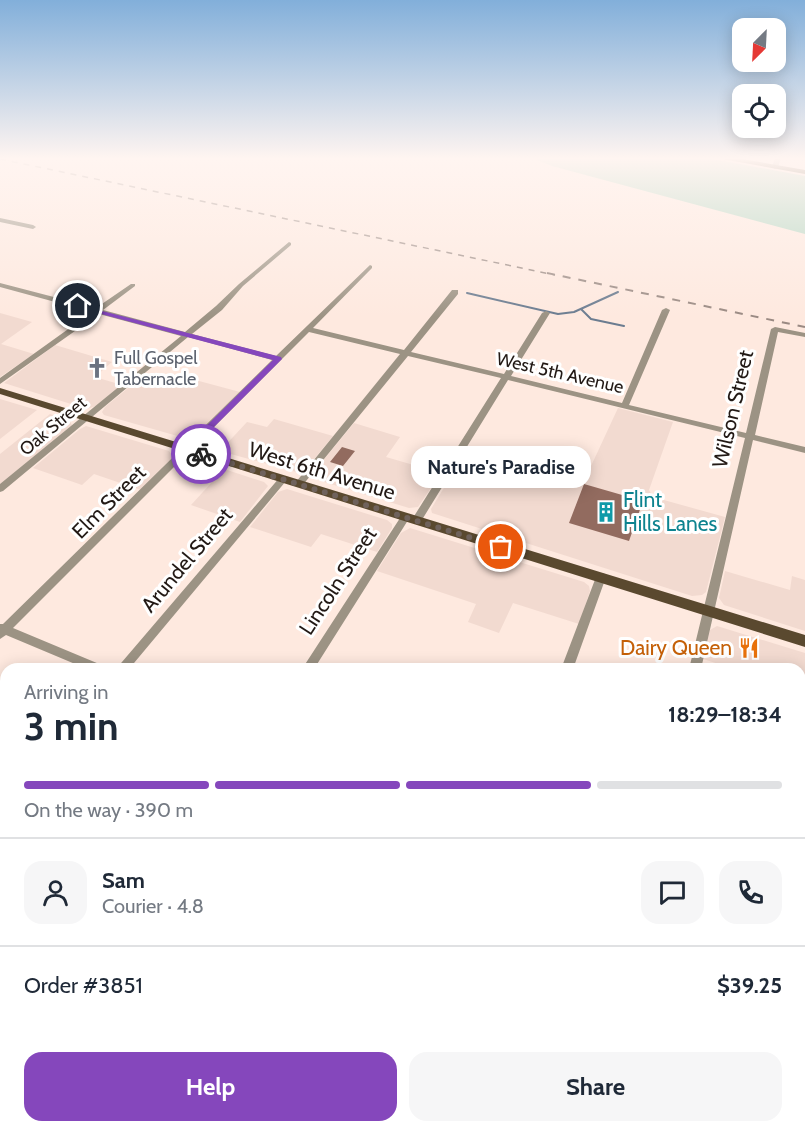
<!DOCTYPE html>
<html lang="en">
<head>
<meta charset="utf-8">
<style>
	:root { --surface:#fff; --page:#f6f6f7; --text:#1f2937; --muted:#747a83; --line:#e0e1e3; --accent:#8547bc }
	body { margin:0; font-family:Cabin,sans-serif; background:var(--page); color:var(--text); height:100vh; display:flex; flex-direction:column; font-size:22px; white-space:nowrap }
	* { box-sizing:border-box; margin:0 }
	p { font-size:20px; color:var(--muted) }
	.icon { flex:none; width:33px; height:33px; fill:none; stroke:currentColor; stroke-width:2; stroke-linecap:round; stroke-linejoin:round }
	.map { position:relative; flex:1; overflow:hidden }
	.drawer { position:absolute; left:0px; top:663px; width:806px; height:470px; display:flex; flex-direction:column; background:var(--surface); border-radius:18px 18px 0 0; box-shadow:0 3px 15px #0003 }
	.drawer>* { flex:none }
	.needle { width:39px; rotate:204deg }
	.tools { position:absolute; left:732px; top:18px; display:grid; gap:12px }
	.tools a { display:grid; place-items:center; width:54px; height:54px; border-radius:12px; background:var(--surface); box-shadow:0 3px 15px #0003; font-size:30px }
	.pin { position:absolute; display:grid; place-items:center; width:51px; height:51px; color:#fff; margin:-26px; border:3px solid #fff; border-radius:50%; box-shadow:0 2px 6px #0007 }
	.courier { position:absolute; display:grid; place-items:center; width:60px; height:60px; margin:-30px; border:4px solid #8547bc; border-radius:50%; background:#fff; color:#222; box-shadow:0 2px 8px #0007 }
	.bubble { position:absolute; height:42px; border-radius:18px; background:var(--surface); box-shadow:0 3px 15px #0003; font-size:20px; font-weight:700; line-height:42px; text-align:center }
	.headline em { font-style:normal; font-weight:700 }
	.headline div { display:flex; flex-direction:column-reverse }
	.headline { display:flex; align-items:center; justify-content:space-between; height:102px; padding:0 24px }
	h1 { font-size:39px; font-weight:700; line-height:45px }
	.bar { display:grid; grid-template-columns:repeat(4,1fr); gap:9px 6px; align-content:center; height:72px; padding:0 24px }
	.bar i { height:8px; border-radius:4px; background:var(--line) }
	.bar .active { background:var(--accent) }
	.bar p { grid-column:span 4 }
	.line { display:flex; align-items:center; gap:15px; padding:0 24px; border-top:2px solid var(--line) }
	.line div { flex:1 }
	.round { display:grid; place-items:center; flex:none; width:63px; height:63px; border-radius:18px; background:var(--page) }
	.button { display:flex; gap:12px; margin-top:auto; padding:12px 24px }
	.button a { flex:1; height:69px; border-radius:18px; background:var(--accent); color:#fff; font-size:24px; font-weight:700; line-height:69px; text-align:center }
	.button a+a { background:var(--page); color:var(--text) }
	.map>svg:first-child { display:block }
	.commercial { fill:#f2dad0 }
	.education { fill:#ebdff3 }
	.green { fill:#aed5c0 }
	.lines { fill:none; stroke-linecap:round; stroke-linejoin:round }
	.stream { stroke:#6b7c90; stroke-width:2 }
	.building { fill:#926b5f }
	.minor { fill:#9c9384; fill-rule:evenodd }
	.major { fill:#5a492f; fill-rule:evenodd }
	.rail-far1 { stroke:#9a8a83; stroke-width:1.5; stroke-dasharray:6 6; stroke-linecap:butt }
	.rail { stroke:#9a8a83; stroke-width:2; stroke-dasharray:8 8; stroke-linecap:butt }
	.route { fill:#8547bc }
	.done { stroke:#6f625c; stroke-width:6; stroke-dasharray:0 10.8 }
	.labels { text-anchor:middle; stroke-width:6; stroke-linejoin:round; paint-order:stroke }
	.far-worship-label { font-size:18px; fill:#5b616d; stroke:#fff; text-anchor:start }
	.far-street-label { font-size:18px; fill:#221915; stroke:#fff }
	.street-label { font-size:21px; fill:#221915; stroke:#fff }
	.culture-label { font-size:21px; fill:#0d838f; stroke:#fff; text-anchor:start }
	.food-label { font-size:21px; fill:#c56008; stroke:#fff; text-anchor:end }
</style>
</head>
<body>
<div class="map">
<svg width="805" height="1132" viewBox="0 0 805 1132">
	<rect width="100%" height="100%" fill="#fee9df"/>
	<!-- commercial -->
	<path class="commercial" d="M0 313 32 322 1 344 34 354 0 377Z
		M55 345 112 362 95 377 122 385 96 406 87 409 4 383Z
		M173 374 240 392 193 438 188 439 104 415 102 412 105 407 139 379 161 385Z
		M0 399 37 410 0 439Z
		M618 408 673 422 649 490 653 497 725 517 706 592 702 595 692 596 432 513 431 509 456 468 510 483 522 462 585 479Z
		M50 414 69 420 72 425 0 485V454Z
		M274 419 333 436 305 470 300 473 220 451 247 422 267 427Z
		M354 423 400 437 386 457 441 473 418 507 409 508 321 481 316 477 317 468Z
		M86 426 169 451 173 457 141 490 94 474 82 485 33 468 80 429Z
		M224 469 264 482 268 486 240 522 191 505Z
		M287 489 387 520 392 524V528L377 552 321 534 311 547 250 527 278 492Z
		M410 528 584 582 589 586 590 591 579 624 513 603 499 633 468 622 476 604 377 571 401 533Z
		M725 571 790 590 792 576 805 580V631L724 605 719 598Z
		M717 626 805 653V695L800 693V669H734L703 659 710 630Z"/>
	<!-- education -->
	<path class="education" d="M800 975 805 978V1132H609L610 1126H800Z"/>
	<!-- green -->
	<path class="green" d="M532 158H707L805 176V234L552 166Z"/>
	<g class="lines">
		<!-- stream -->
		<path class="stream" d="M467 293 558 314 574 312 618 292
			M581 309 591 319 624 326"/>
	</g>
	<!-- building -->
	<path class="building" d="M342 447 355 451 343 466 330 462Z
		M584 484 643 501 629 541 569 523Z"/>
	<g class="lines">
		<!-- minor -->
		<path class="minor" d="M775 158H781L778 167 775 169 772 167Z
			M0 218 33 225 36 227 33 229 0 222Z
			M289 242 291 243V245L243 286 222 310 192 334 276 356 370 265 372 266V268L313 328 404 350 452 290H458V294L411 352 504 374 542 313 546 311 550 313 511 376 622 403 662 310 666 308 670 310 629 405 746 433 771 329 775 327 805 333V337L778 332 755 435 805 447V453L753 440 701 669H689L745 438 508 380 420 523 416 524 411 521 501 378 408 356 302 486 299 487 294 484 296 482 400 354 309 332 13 628 104 666 106 669H87L6 635 0 639V624H3L272 360 188 337 3 491 0 492V484L181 336 99 314 0 384V378L92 312 0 287V283L96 308 131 284H135V286L103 310 185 332 216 306 239 284Z
			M283 476 288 479 286 481 129 669H116L280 477Z
			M405 514 410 517 314 669H302L402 515Z
			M601 573 605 574 606 577 573 669H561L596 577 597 574Z
			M6 833V851L0 854V836Z
			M800 959 805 961V977L800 975Z
			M0 1122 8 1126 11 1132H0Z
			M19 1126H40L37 1132H16Z
			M386 1126H404L402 1132H384Z
			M590 1126H608L607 1132H589Z"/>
		<!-- major -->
		<path class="major" d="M717 158H736L805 170V174Z
			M0 388 805 635V647L0 394Z"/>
		<!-- rail-far1 -->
		<path class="rail-far1" d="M0 159 555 275"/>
		<!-- rail -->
		<path class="rail" d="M547 273 805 327"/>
	</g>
	<!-- sky -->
	<linearGradient id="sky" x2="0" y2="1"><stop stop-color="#82afda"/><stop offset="0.5" stop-color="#fff5f1"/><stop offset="1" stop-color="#fff5f1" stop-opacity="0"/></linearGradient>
	<rect width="805" height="317" fill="url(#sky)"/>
	<!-- route -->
	<path class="route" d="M75 304 281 357 282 359 193 448 205 454 201 456 183 449 273 360 75 307Z"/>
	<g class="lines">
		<!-- done -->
		<path class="done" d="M201 454 501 547"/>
	</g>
	<!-- icons -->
	<defs>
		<g id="church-bare" transform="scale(1.62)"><path d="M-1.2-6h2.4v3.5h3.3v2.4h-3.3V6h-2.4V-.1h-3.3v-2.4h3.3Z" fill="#6b7280" stroke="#fff" stroke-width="2.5" paint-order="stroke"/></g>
		<g id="building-bare" transform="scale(1.62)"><path d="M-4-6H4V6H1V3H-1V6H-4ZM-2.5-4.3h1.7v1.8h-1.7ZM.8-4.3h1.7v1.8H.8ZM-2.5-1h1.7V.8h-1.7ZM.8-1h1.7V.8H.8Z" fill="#0f9aa8" stroke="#fff" stroke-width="2.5" paint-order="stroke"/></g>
		<g id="restaurant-bare" transform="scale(1.62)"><path d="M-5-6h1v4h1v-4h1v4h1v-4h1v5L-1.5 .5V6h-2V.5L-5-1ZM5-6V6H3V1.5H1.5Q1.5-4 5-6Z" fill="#e8710a" stroke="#fff" stroke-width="2.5" paint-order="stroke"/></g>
	</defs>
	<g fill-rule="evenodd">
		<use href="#church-bare" x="97" y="368"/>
		<use href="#building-bare" x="606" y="512"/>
		<use href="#restaurant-bare" x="749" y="648"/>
	</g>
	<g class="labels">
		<!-- far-worship labels -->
		<g class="far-worship-label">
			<text x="114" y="364">Full Gospel<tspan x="114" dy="21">Tabernacle</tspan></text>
		</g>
		<!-- far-street labels -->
		<g class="far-street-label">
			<text transform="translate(560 373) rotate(13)" y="6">West 5th Avenue</text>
			<text transform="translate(53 426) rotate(-40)" y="6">Oak Street</text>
		</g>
		<!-- street labels -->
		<g class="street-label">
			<text transform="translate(733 409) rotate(-77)" y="7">Wilson Street</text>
			<text transform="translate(322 471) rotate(17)" y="7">West 6th Avenue</text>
			<text transform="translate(109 502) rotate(-45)" y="7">Elm Street</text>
			<text transform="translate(187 560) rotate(-50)" y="7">Arundel Street</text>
			<text transform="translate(338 581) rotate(-57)" y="7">Lincoln Street</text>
		</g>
		<!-- culture labels -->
		<g class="culture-label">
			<text x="623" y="507">Flint<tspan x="623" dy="24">Hills Lanes</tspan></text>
		</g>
		<!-- food labels -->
		<g class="food-label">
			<text x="732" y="655">Dairy Queen</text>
		</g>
	</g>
</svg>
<div class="tools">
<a><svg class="needle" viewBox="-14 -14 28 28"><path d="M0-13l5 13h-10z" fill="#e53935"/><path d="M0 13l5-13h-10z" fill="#747a83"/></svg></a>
<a><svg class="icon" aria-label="locate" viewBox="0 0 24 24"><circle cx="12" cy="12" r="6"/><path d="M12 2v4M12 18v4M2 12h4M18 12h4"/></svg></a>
</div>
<div class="pin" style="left:501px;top:547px;background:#ea580c"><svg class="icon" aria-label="bag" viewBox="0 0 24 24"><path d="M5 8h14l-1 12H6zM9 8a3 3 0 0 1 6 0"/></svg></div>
<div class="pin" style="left:78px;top:306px;background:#1f2937"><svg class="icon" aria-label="home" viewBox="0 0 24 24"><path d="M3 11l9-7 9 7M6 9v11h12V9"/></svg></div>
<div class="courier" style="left:201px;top:454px"><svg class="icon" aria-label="bike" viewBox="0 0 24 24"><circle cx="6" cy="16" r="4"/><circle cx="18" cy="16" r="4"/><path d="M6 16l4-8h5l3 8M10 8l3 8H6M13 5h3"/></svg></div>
<div class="bubble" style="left:411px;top:446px;width:180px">Nature's Paradise</div>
<section class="drawer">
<div class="headline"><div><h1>3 min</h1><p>Arriving in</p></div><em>18:29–18:34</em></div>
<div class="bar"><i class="active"></i><i class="active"></i><i class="active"></i><i></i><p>On the way · 390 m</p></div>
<div class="line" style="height:108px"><a class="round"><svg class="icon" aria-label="person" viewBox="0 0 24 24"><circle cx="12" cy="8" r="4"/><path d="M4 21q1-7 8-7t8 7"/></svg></a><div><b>Sam</b><p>Courier · 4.8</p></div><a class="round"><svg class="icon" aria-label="chat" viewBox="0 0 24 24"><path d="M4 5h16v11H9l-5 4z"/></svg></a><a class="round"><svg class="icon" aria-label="phone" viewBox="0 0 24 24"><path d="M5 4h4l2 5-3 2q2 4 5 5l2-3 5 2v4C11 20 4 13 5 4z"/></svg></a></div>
<div class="line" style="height:78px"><div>Order #3851</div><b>$39.25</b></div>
<div class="button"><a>Help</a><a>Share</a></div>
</section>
</div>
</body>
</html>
